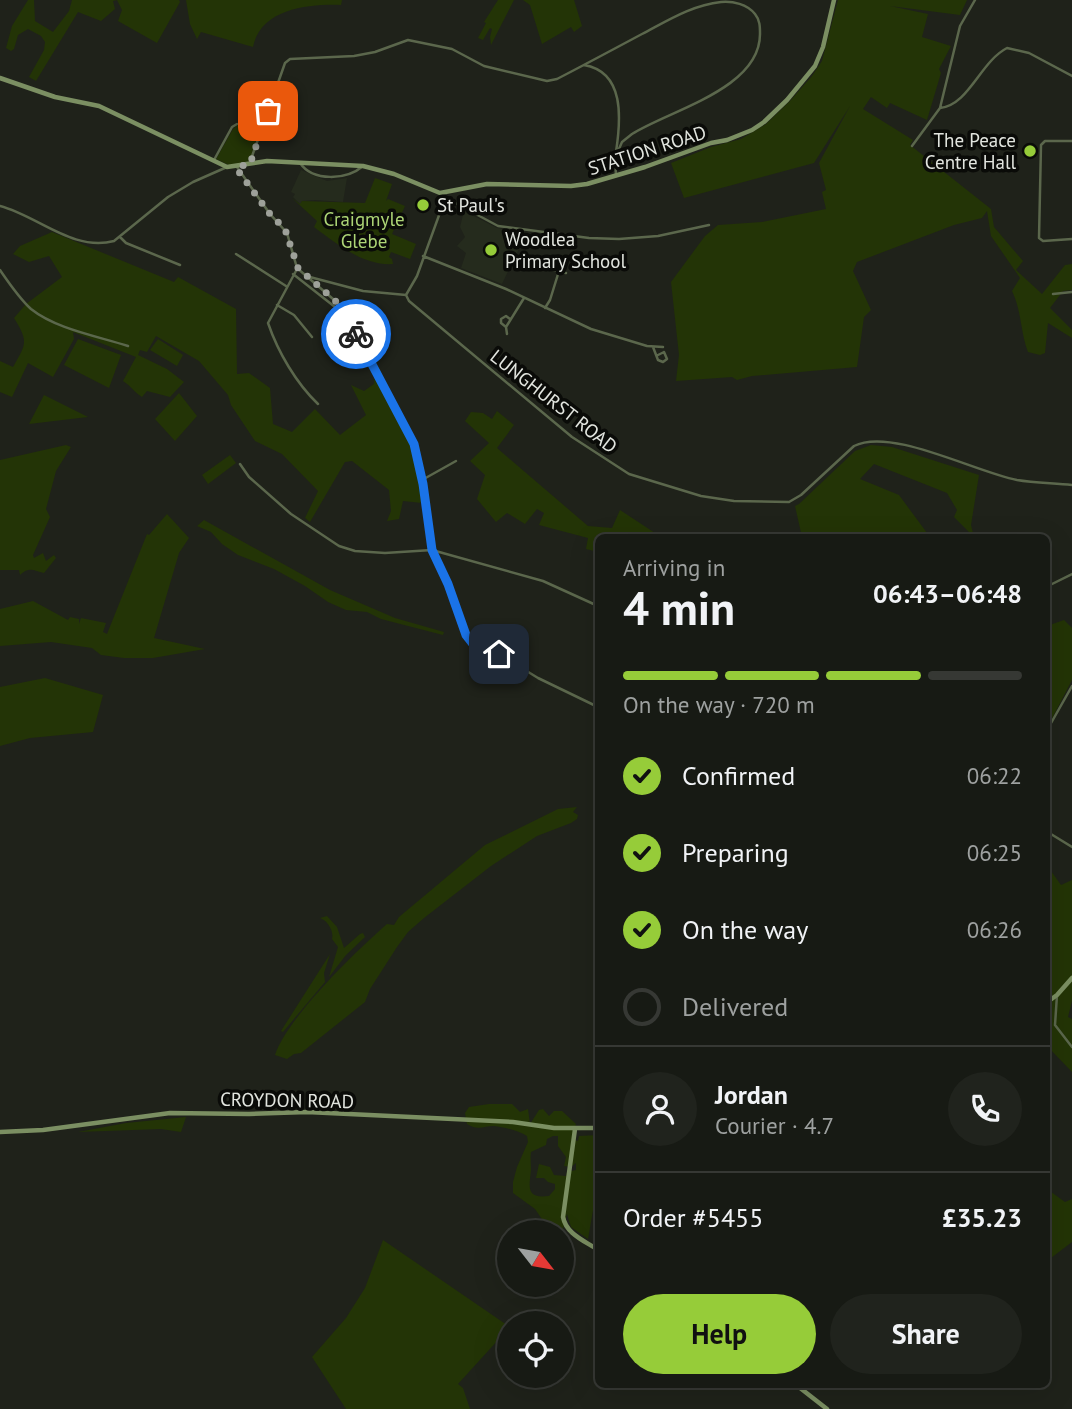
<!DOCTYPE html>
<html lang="en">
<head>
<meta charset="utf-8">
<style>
	:root { --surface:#171a14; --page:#20231d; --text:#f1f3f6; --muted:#9ea1a0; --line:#363834; --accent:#96cc39 }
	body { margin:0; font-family:"PT Sans",sans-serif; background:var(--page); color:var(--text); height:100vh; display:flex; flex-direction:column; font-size:26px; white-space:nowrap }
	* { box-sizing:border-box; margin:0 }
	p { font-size:23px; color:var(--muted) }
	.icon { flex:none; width:38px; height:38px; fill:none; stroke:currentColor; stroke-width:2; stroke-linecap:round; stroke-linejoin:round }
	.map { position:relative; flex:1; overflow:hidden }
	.panel { position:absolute; left:595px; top:534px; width:455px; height:854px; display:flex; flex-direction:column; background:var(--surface); border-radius:10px; box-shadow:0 7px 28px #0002,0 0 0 2px var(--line) }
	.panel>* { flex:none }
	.needle { width:46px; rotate:121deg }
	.fabs { position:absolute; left:497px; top:1220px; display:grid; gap:14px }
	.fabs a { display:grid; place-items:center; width:77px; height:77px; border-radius:50%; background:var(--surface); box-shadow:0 7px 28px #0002,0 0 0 2px var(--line); font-size:35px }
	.pin { position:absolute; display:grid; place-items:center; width:60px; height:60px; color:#fff; margin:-30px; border-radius:14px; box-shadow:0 4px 10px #0006 }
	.courier { position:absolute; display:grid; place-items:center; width:70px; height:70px; margin:-35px; border:5px solid #1a73e8; border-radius:50%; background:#fff; color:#222; box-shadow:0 2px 9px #0007 }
	.overview em { font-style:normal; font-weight:700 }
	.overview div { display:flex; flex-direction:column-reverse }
	.overview { display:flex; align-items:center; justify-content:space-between; height:119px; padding:0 28px }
	h1 { font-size:46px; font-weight:700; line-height:52px }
	.bar { display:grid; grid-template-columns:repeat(4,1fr); gap:10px 7px; align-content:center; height:84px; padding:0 28px }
	.bar i { height:9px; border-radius:5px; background:var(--line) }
	.bar .current { background:var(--accent) }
	.bar p { grid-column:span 4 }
	.line { display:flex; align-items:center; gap:18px; padding:0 28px; border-top:2px solid var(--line) }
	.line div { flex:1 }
	.round { display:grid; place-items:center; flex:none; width:74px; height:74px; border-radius:37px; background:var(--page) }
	ol { padding:0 28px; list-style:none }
	li { display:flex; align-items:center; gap:21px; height:77px }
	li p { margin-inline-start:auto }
	li .icon { padding:7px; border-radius:50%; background:var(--accent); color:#111; stroke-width:4 }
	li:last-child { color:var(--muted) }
	li i { width:38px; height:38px; border:4px solid var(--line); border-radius:50% }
	.cta { display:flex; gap:14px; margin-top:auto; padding:14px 28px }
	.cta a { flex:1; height:80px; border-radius:42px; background:var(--accent); color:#111; font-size:28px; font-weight:700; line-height:80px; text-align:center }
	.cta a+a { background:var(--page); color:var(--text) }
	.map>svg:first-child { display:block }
	.built { fill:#252b1d }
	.green { fill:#233406; fill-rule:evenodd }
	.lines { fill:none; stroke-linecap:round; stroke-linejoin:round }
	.street { stroke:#5b674c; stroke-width:2.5 }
	.secondary { stroke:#7b8f62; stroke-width:4.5 }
	.done { stroke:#9ea19a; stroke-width:7; stroke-dasharray:0 12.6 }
	.route { stroke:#1a73e8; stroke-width:9 }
	.poi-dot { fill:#96cc39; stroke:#0a0b08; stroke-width:2.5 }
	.labels { text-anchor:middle; stroke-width:7; stroke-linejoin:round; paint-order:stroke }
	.poi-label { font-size:19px; fill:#e2e5df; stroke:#0a0b08; text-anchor:start }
	.street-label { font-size:19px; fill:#e2e5df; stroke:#0a0b08 }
	.park-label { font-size:19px; fill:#add576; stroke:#0a0b08 }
</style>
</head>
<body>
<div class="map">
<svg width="1072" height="1409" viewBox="0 0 1072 1409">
	<rect width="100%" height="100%" fill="#1f221a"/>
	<!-- built -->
	<path class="built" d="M301 170 327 181 347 178 343 202 315 200 302 201 301 205 293 197 295 194 291 192Z
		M464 211 497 228 527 232 502 284 461 268 466 253 457 246 465 237 460 227Z"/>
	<!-- green -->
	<path class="green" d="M28 0H34L35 21 53 32 69 11 72 0H179L180 2 157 43 118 21 122 10 117 0 113 1 115 9 101 21 78 12 36 81 29 77 44 50 45 42 41 36 28 29 18 35 14 49 11 51 6 48 12 26Z
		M186 0H342L341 5C310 4 261 8 253 47L201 32 197 39 190 24Z
		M498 0H514L491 45 490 37 492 29 490 28 483 40 478 38 486 23 484 22Z
		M523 0H574L582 26 574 32 571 27 542 44 530 5Z
		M838 0H967L960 15 890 6 928 14 922 37 951 46 939 69 941 73 927 120 890 103 887 108 871 97 863 109 913 140 910 145 991 209 994 227 1023 261 1016 270 1042 294 1065 265 1072 264V290L1063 291 1050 308 1072 330V338L1048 323 1045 353 1040 355 1028 352C1020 331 1022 312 1012 291L1020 278 991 236 987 211 982 218 954 225 857 262 853 271 871 310 864 317 857 367 752 376 737 380 732 377 676 381 679 355 671 282 705 236 718 225 762 222 826 209 822 192 826 190 819 163 850 106 814 163 684 198 671 163 711 147 741 139 766 124 789 102 812 76 822 61Z
		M241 122 259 128 250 161 229 165 216 159 233 129Z
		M375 178 392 184 386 201 388 199 405 206 392 234 416 244 410 259 391 252 389 257 392 259 393 264C364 266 338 245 314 227L317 221 292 198 300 204 302 201 365 203Z
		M52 232 174 282 178 277 236 309 237 374 249 373 270 388 273 424 292 432 315 409 340 435 366 415 351 385 364 391 374 384 375 372 414 451 422 503 403 501 399 519 387 521 391 511 389 490 352 461 345 462 310 522 305 518 318 491 282 454 255 441 231 405 228 395 199 361 156 336 147 352 140 350 138 355 167 369 184 382 170 397 147 391 142 397C135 393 131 386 123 381L136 357 73 332 74 339 53 377 28 363 12 397 0 392V361L13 367C26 344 29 342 14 318L26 304 62 277 49 256 29 262 13 254 20 246Z
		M78 339 121 355 109 388 64 365Z
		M158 339 183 355 177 366 150 350Z
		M179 393 197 416 175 441 155 419Z
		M44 395 88 417 29 424Z
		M497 411 514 425 497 448 588 526 612 528 620 510 655 533 654 537H598V552L586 549 588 538 539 525 544 513 537 509 525 524 507 513 496 522 477 499 485 475 470 461 489 443 465 421 471 412 483 413 492 419Z
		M66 445 71 447 56 471 46 509 50 517 33 555 34 558 43 553 46 561 54 555 56 558 44 573C34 571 30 566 20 575L19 570H0V460Z
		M871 445 892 447 979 475 971 525 974 537 954 517 957 510 947 493 874 464 860 479 899 495 930 537H802L795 506 799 504 855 451Z
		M230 455 236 463 208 484 202 475Z
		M167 514 189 538 179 553 154 638 205 649 153 658H124L101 655 92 648 51 642 0 646V609L33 601 68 620 70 617 79 619V624L81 618 106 623 103 632 107 634 147 534 149 535Z
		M204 520 330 590 395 618 444 632 443 635 381 619 367 612 346 610 328 602 305 586 274 569 238 555 222 544 211 532 197 526Z
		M1064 620 1072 628V680L1047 728V626Z
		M45 678 103 695 93 732 30 738 0 746V687Z
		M577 807 573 812 578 815 577 819 571 823 537 836 491 866 424 918 408 932 397 947 370 989 365 1002 301 1053 294 1054 287 1059 275 1055C287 1018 356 951 387 924L394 925 399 917 485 845 558 809Z
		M1046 864 1061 885 1072 880V1001L1068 1017 1072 1019V1072L1047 1046Z
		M327 916 337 927 344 948 360 934 363 933 365 937 346 955 329 977 338 947 332 939C334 931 328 921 320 918Z
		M330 954 324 973 325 982 283 1032 281 1031Z
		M489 1104H512L520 1112 528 1109 530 1124 539 1110 543 1109 549 1116 554 1111H562L576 1124 573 1132 575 1140 578 1141 579 1136 598 1135V1182L588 1239 571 1227 567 1214 563 1229 558 1231 546 1225 535 1209 513 1193V1182L517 1167 528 1142 527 1136C519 1131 504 1127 494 1126 484 1126 478 1131 467 1124L465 1113 469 1107ZM553 1136H558V1146L566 1157 564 1166 571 1167 576 1163V1170L567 1172 566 1176 554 1175 550 1167 539 1164 536 1178H544L548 1182 555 1184V1189L549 1196C526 1199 529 1188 531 1170 531 1164 530 1158 531 1152L546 1145 547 1139Z
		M186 1117 181 1132 161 1129 78 1132 126 1123Z
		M1047 1189 1065 1202 1072 1199V1242L1047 1261Z
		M383 1240 504 1323H509V1328L458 1384 463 1388 470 1409H346L312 1357 346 1318 365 1288Z"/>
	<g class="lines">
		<!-- street -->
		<path class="street" d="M584 65C625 72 621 119 616 152
			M940 108C969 105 980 62 1007 48L1029 53 1072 76
			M1072 141H1045L1041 145 1039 238 1043 241 1072 239
			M912 146 940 108 960 26 975 0
			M615 158 616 176
			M214 160 232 127 237 124
			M250 162 285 63 290 59 354 56 375 52 408 40 452 49 484 66 547 81 557 79C586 64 614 49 642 34 667 21 692 5 721 2 733 1 747 4 755 14 760 20 760 27 760 34 760 89 670 110 632 134L622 142 615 158
			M300 163C313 182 347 180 363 166
			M237 167 270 214 287 233 297 268 340 305 395 405 417 453 432 550 448 584 467 638 473 644 499 654 538 678 598 707
			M446 198 498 226 589 238 619 239 658 236 709 225
			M0 206C38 216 73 252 114 241L168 197 193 182 227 167
			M120 237 126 243 180 265
			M236 254 286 286
			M423 256 506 289 591 329 647 346 663 347
			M297 269 268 323C278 352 296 383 318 404
			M549 269 566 273
			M0 270C9 283 19 298 31 309 56 329 97 336 128 346
			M293 274 335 307 349 331
			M306 276 363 291 406 295 409 301 572 437 629 474 701 496 734 501 789 502 801 495 854 446C891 427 975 472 1017 480 1035 483 1054 483 1072 485
			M1053 294 1072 292
			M406 295 417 276 446 196
			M277 305 294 315 312 337
			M545 308 550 300 559 271
			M506 327 524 298
			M507 334 506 327 501 323V319L506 316 510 319
			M653 347 658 360 663 362 667 359 664 352 658 355
			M240 464 249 477 291 514 339 546 355 551 385 553 432 550 543 581 598 606
			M422 480 456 461
			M1046 587 1072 574
			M1046 732 1072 686
			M1046 831 1072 847
			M1057 995 1055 1025 1072 1047"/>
		<!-- secondary -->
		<path class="secondary" d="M0 78 55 97 99 106 227 167 267 161 363 166 394 174 440 193 487 184 571 186 587 184 645 167 711 143 727 140 752 130 764 122 787 100 815 66 823 47 834 0
			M1046 1003 1057 995 1072 978
			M575 1129 563 1217C566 1234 585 1241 598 1250
			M0 1132 43 1130 170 1113 249 1114 307 1112 513 1122 554 1128H598
			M795 1384 827 1409"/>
	</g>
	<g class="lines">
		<!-- done -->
		<path class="done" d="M268 111 250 164 237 167 239 172 270 214 285 229 298 268 340 305 356 334"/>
		<!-- route -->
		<path class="route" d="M356 334 414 444 423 484 432 550 448 584 466 635 473 644 499 654"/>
	</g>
	<!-- markers -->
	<g class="poi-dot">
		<circle cx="1030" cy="151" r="7"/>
		<circle cx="423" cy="205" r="7"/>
		<circle cx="491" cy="250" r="7"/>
	</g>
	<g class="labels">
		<!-- poi labels -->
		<g class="poi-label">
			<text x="1016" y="147" text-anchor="end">The Peace<tspan x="1016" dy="22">Centre Hall</tspan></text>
			<text x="437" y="212">St Paul's</text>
			<text x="505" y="246">Woodlea<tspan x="505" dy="22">Primary School</tspan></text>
		</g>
		<!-- street labels -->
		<g class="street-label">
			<text transform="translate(647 150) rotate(-18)" y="7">STATION ROAD</text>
			<text transform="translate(554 401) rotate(38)" y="7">LUNGHURST ROAD</text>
			<text transform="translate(287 1100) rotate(1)" y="7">CROYDON ROAD</text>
		</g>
		<!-- park labels -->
		<g class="park-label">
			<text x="364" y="226">Craigmyle<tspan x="364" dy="22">Glebe</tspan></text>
		</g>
	</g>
</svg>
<div class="fabs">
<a><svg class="needle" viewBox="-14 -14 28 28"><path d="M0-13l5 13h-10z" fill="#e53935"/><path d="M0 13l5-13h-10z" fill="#9ea1a0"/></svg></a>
<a><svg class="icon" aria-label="locate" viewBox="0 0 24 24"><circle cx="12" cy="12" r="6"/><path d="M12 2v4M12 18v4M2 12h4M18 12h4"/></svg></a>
</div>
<div class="pin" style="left:268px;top:111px;background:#ea580c"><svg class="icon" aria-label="bag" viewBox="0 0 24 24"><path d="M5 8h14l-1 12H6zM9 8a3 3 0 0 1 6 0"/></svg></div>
<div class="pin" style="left:499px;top:654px;background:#1f2937"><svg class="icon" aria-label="home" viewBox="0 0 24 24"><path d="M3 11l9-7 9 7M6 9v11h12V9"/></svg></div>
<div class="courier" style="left:356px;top:334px"><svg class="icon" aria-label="bike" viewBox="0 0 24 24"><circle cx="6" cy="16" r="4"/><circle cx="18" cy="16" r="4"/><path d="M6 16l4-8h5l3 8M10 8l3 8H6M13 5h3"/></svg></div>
<section class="panel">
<div class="overview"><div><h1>4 min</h1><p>Arriving in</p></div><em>06:43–06:48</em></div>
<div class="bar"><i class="current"></i><i class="current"></i><i class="current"></i><i></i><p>On the way · 720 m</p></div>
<ol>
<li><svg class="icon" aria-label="check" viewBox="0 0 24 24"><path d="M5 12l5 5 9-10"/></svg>Confirmed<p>06:22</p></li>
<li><svg class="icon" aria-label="check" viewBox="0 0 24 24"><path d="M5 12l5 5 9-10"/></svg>Preparing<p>06:25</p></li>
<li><svg class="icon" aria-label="check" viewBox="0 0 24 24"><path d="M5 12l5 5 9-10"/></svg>On the way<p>06:26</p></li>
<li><i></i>Delivered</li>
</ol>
<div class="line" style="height:126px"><a class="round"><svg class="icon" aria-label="person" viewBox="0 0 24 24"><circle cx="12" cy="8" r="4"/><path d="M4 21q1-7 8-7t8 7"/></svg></a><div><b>Jordan</b><p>Courier · 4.7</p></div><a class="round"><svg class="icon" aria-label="phone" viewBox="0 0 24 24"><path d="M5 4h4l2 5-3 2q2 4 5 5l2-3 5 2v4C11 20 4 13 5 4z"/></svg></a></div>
<div class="line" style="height:91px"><div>Order #5455</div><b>£35.23</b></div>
<div class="cta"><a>Help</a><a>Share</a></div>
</section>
</div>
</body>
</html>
